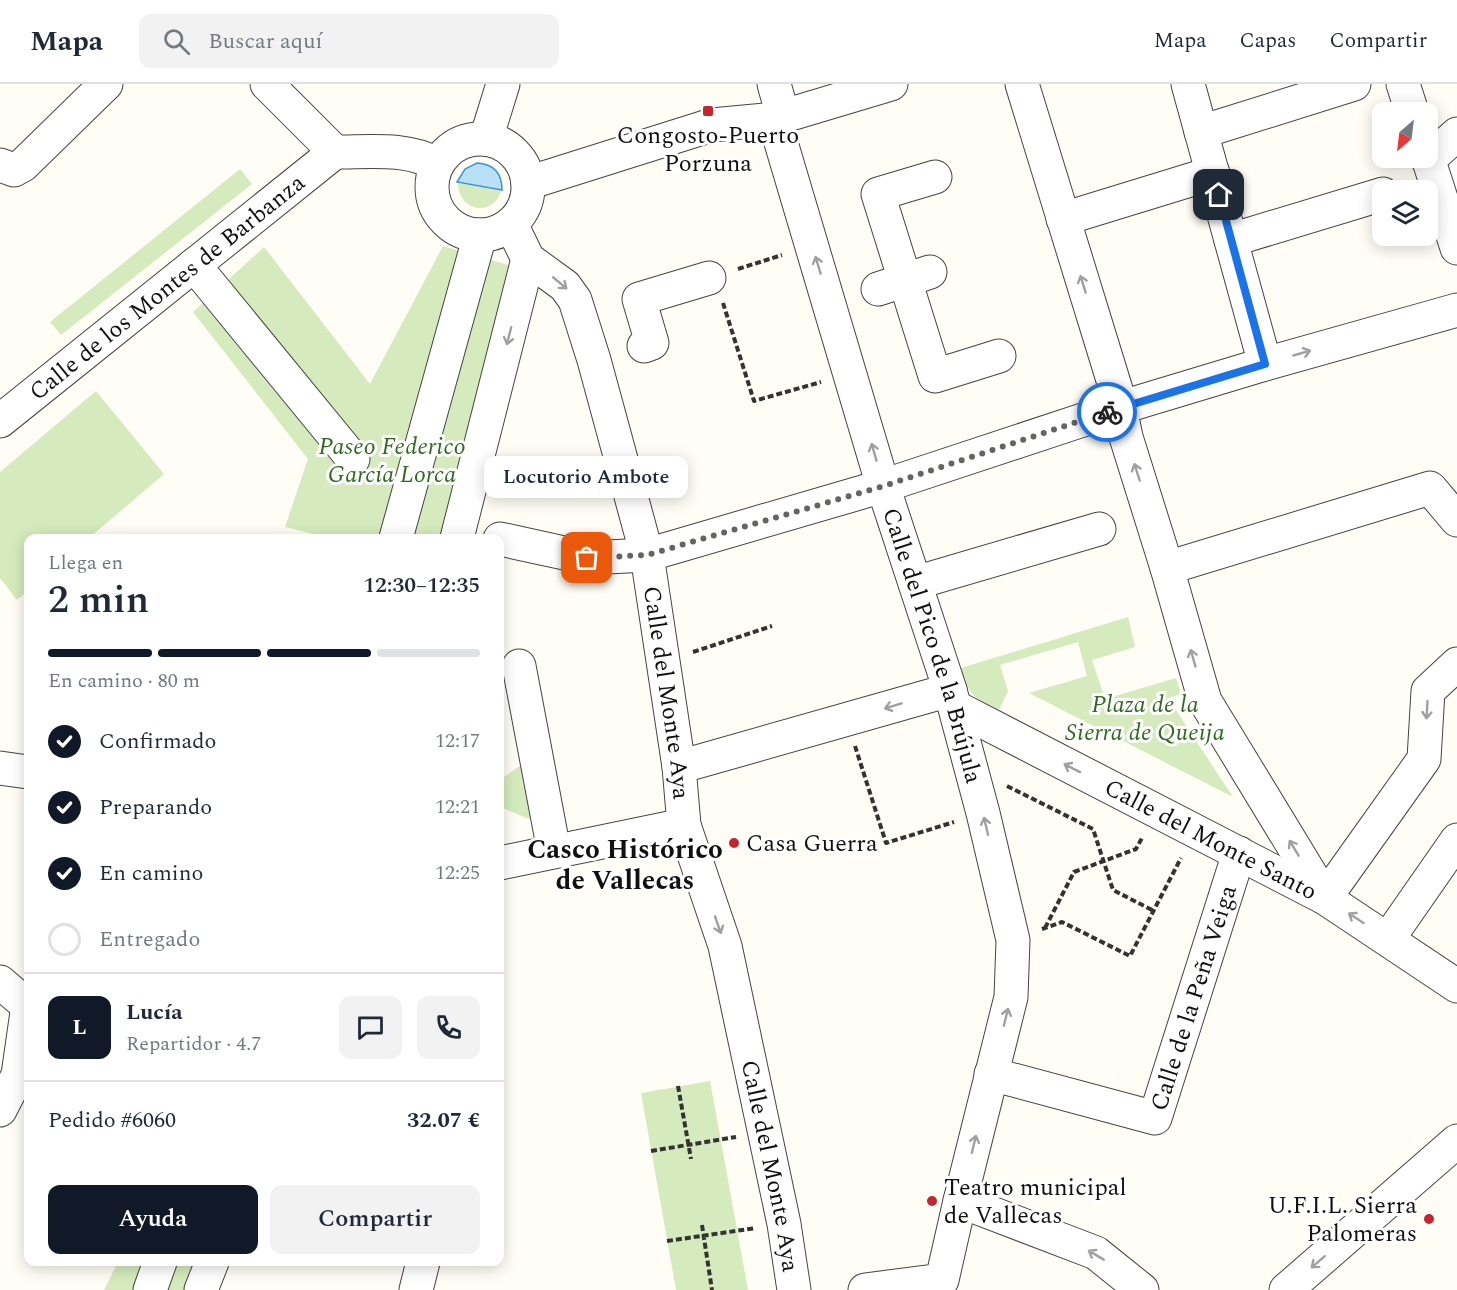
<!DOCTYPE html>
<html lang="es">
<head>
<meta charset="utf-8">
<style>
	:root { --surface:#fff; --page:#f2f2f3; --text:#1f2937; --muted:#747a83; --line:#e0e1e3; --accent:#111827 }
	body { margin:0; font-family:Spectral,serif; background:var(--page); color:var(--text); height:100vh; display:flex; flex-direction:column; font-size:22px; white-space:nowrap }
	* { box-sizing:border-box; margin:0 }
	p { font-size:20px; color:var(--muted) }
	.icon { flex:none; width:33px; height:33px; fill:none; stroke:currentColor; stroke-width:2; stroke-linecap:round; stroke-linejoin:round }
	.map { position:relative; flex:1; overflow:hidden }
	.sheet { position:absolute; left:24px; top:450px; width:480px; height:732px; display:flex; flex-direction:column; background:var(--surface); border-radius:12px; box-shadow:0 3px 15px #0003 }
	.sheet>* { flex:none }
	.needle { width:39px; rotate:208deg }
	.tools { position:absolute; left:1372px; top:18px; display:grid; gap:12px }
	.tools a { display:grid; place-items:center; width:66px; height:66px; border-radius:12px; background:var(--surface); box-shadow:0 3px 15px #0003; font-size:30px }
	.pin { position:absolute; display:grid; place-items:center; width:51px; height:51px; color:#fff; margin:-26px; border-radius:12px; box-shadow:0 3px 9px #0006 }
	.courier { position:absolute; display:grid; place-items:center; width:60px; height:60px; margin:-30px; border:4px solid #1a73e8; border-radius:50%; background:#fff; color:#222; box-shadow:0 2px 8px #0007 }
	.bubble { position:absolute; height:42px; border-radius:12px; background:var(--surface); box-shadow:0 3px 15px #0003; font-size:20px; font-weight:600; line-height:42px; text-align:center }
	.summary em { font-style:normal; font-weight:600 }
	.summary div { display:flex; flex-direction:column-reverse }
	.summary { display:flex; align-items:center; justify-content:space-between; height:102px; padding:0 24px }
	h1 { font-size:39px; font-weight:600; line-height:45px }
	.bar { display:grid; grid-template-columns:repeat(4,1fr); gap:9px 6px; align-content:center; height:72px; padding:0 24px }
	.bar i { height:8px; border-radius:4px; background:var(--line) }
	.bar .selected { background:var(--accent) }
	.bar p { grid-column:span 4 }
	.line { display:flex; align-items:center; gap:15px; padding:0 24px; border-top:2px solid var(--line) }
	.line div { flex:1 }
	.round { display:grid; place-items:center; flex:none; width:63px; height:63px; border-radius:12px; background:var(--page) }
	ol { padding:0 24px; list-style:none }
	li { display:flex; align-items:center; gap:18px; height:66px }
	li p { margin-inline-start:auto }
	li .icon { padding:6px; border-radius:50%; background:var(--accent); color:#fff; stroke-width:4 }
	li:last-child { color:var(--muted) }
	li i { width:33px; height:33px; border:3px solid var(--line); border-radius:50% }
	.cta { display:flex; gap:12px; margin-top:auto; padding:12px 24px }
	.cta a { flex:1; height:69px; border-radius:12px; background:var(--accent); color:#fff; font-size:24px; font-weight:600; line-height:69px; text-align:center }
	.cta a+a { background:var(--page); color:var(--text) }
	header { display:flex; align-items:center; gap:36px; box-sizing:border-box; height:84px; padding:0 30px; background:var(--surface); border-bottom:2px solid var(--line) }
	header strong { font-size:28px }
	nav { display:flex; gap:33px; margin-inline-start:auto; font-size:21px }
	.search { width:420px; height:54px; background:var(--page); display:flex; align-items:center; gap:15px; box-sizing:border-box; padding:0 21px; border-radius:12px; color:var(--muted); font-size:22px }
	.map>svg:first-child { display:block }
	.green { fill:#d5ebbd }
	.water { fill:#b9e0f7; stroke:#3f96cf; stroke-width:1.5 }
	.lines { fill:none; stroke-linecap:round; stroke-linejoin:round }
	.minor-casing { stroke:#444; stroke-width:35 }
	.path { stroke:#333; stroke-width:4; stroke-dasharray:6 3; stroke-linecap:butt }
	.minor { stroke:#fff; stroke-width:33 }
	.oneway { stroke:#a0a0a0 }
	.done { stroke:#646461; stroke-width:6; stroke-dasharray:0 10.8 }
	.route { stroke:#1a73e8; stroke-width:8 }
	.poi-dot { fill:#c4262e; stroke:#fff; stroke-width:2 }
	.labels { text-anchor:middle; stroke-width:6; stroke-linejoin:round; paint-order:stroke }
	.poi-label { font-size:24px; fill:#111; stroke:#fff; text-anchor:start }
	.street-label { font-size:24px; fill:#111; stroke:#fff }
	.park-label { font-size:24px; font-style:italic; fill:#2f6b1f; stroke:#fff }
	.quarter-label { font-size:27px; font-weight:bold; fill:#111; stroke:#fff }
</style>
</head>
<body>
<header>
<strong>Mapa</strong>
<div class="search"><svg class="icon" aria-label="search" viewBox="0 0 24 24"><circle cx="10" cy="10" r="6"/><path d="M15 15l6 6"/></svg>Buscar aquí</div>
<nav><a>Mapa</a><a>Capas</a><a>Compartir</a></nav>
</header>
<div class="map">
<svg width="1457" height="1206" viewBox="0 0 1457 1206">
	<rect width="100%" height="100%" fill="#fffdf5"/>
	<!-- green -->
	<path class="green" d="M240 85 252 100 61 251 50 238Z
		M458 99 501 107C493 134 458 127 458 99Z
		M443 162 515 183 457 454H330L285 443 308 375 193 228 264 163 370 300Z
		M96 307 164 390 89 454H28V507L17 516 0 494V388Z
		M1128 533 1135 563 1092 576 1105 615 1176 594 1181 610 1168 614 1233 713 1029 609 1087 592 1078 558 1000 581 1008 607 999 626C973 612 969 613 961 584Z
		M528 676 539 739 500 723V696Z
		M710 997 748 1206H676L641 1009Z
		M118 1178H212L201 1206H104Z"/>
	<!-- water -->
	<path class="water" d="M477 79C494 80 502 90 502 106L457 98 465 85Z"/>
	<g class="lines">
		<!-- minor casing -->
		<g class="minor-casing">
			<g id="minor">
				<path d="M267 0 335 68C370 68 406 63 437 80"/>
				<path d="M774 0 783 32"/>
				<path d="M1022 0 1117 309 1126 353 1167 484 1205 617 1325 814 1424 675 1428 607 1457 580"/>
				<path d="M1188 0 1265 280"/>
				<path d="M1403 0 1412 28"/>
				<path id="s1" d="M774 35 883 402 950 606 983 729 1013 856 1011 913 960 1117 942 1196 865 1206"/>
				<path d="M1201 48 1354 0"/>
				<path d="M486 55 503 0"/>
				<circle cx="480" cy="103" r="48"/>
				<path d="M1428 74 1457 164"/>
				<path d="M1428 76 1457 50"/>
				<path d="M0 81 14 86 23 81 106 0"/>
				<path d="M935 93 878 110 935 292 999 272"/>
				<path d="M528 99 712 41 774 35 891 0"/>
				<path d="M1063 135 1213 89"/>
				<path id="s2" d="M511 140 528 175 565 202 575 216 594 276 647 471 679 683 684 741 725 862 784 1140 794 1206"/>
				<path d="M1231 156 1383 110"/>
				<path d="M194 181 353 375"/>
				<path d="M878 205 930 188"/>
				<path d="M644 262 652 259 639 215 709 194"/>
				<path id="s3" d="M0 337 335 68"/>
				<path d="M396 454 480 151"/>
				<path d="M457 454 528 175"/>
				<path d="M500 455 587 474 647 471 883 402 1119 324 1265 280 1457 226"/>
				<path d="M1167 484 1430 404 1457 436"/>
				<path d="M915 499 1099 445"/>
				<path d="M519 582 554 767"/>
				<path id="s4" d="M955 623 1325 814 1457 902"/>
				<path d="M679 683 950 606"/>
				<path d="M0 684 28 688"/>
				<path d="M500 779 684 741"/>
				<path d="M1388 855 1457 756"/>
				<path d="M0 898 28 922"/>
				<path id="s5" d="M991 990 1155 1034 1239 769"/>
				<path d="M0 1026 18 991 28 921"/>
				<path d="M960 1117 1096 1169 1142 1206"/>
				<path d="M150 1206 160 1178"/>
				<path d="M201 1206 212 1178"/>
				<path d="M416 1206 423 1178"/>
				<path d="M1286 1206 1457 1057"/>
			</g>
		</g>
		<!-- path -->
		<path class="path" d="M738 185 782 171
			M723 219 754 317 821 298
			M693 568 772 542
			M855 662 886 759 954 738
			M1007 702 1093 745 1113 806 1154 827
			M1045 844 1074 788 1136 765 1142 754
			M1042 845 1062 838 1130 872 1181 774
			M678 1002 691 1075
			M651 1067 736 1053
			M702 1141 712 1206
			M667 1157 756 1144"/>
		<!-- minor -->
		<use href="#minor" class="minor"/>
	</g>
	<!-- one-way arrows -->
	<defs><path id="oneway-shaft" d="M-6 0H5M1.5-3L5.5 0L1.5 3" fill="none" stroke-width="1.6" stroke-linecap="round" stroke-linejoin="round" transform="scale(1.5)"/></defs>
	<g class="oneway">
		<use href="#oneway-shaft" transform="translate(818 181) rotate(-107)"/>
		<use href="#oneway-shaft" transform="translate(560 199) rotate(40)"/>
		<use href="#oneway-shaft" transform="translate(1083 200) rotate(-107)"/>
		<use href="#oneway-shaft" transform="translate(509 252) rotate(104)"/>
		<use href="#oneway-shaft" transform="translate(1302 269) rotate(-16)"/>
		<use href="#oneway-shaft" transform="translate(874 368) rotate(-106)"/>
		<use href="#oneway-shaft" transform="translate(1137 388) rotate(-108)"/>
		<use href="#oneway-shaft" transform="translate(1193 574) rotate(-106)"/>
		<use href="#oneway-shaft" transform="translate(893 622) rotate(163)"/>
		<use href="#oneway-shaft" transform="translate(1427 626) rotate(93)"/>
		<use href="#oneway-shaft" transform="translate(1072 684) rotate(-153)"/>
		<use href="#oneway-shaft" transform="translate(986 742) rotate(-103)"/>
		<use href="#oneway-shaft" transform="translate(1294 764) rotate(-121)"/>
		<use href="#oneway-shaft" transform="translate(1356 834) rotate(-147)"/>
		<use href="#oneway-shaft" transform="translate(718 841) rotate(71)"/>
		<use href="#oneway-shaft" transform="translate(1006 933) rotate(-76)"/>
		<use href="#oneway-shaft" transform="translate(974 1060) rotate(-76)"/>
		<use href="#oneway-shaft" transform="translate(1096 1171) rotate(-149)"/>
		<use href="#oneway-shaft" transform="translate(1318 1178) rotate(139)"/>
	</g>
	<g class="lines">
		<!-- done -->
		<path class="done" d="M587 474 647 471 884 402 1107 328"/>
		<!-- route -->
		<path class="route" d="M1107 328 1265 280 1219 111"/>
	</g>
	<!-- markers -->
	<g class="poi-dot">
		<rect x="702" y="21" width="12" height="12" rx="3"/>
		<circle cx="734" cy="759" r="6"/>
		<circle cx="932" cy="1117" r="6"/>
		<circle cx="1429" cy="1135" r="6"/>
	</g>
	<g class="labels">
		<!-- poi labels -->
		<g class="poi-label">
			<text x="708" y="59" text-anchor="middle">Congosto-Puerto<tspan x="708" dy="28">Porzuna</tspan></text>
			<text x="746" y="767">Casa Guerra</text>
			<text x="944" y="1111">Teatro municipal<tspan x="944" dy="28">de Vallecas</tspan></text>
			<text x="1417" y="1129" text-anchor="end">U.F.I.L. Sierra<tspan x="1417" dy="28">Palomeras</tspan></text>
		</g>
		<!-- street labels -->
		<g class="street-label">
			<text dy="8" stroke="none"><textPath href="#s3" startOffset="214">Calle de los Montes de Barbanza</textPath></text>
			<text dy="8" stroke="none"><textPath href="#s1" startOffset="550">Calle del Pico de la Brújula</textPath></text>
			<text dy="8" stroke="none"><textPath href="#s2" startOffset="506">Calle del Monte Aya</textPath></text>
			<text dy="8" stroke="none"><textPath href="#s4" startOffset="288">Calle del Monte Santo</textPath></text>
			<text dy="8" stroke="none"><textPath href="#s5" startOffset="296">Calle de la Peña Veiga</textPath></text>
			<text dy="8" stroke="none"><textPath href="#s2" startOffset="992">Calle del Monte Aya</textPath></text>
		</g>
		<!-- park labels -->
		<g class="park-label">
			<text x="392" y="370">Paseo Federico<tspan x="392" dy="28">García Lorca</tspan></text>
			<text x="1145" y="628">Plaza de la<tspan x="1145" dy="28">Sierra de Queija</tspan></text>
		</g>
		<!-- quarter labels -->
		<g class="quarter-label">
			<text x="625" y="774">Casco Histórico<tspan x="625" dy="31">de Vallecas</tspan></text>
		</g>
	</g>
</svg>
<div class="tools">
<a><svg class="needle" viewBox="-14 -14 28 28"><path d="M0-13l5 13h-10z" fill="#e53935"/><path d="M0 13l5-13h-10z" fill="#747a83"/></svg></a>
<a><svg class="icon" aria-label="layers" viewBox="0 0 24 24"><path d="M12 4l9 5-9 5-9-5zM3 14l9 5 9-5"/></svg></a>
</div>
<div class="pin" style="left:587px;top:474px;background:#ea580c"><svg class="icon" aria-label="bag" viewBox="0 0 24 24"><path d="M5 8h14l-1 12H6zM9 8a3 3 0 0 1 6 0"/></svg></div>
<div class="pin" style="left:1219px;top:111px;background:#1f2937"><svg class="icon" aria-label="home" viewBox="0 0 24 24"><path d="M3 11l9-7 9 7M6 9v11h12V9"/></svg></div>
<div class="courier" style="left:1107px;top:328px"><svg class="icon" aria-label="bike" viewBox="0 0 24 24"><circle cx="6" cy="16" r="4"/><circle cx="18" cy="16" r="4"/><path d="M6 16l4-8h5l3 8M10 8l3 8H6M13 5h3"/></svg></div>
<div class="bubble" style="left:484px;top:372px;width:204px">Locutorio Ambote</div>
<section class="sheet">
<div class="summary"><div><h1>2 min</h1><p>Llega en</p></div><em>12:30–12:35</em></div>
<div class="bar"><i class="selected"></i><i class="selected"></i><i class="selected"></i><i></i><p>En camino · 80 m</p></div>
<ol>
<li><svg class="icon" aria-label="check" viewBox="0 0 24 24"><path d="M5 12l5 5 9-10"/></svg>Confirmado<p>12:17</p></li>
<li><svg class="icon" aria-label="check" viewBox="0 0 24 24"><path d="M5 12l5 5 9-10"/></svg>Preparando<p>12:21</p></li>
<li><svg class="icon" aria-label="check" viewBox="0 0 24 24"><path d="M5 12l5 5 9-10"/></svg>En camino<p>12:25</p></li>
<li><i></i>Entregado</li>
</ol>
<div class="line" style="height:108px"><b class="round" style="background:var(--accent);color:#fff">L</b><div><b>Lucía</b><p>Repartidor · 4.7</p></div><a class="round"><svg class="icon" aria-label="chat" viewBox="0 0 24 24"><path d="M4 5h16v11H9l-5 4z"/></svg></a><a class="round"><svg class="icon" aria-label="phone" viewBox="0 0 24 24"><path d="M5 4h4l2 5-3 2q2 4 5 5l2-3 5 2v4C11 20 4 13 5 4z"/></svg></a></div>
<div class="line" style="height:78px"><div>Pedido #6060</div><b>32.07 €</b></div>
<div class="cta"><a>Ayuda</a><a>Compartir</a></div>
</section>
</div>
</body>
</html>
